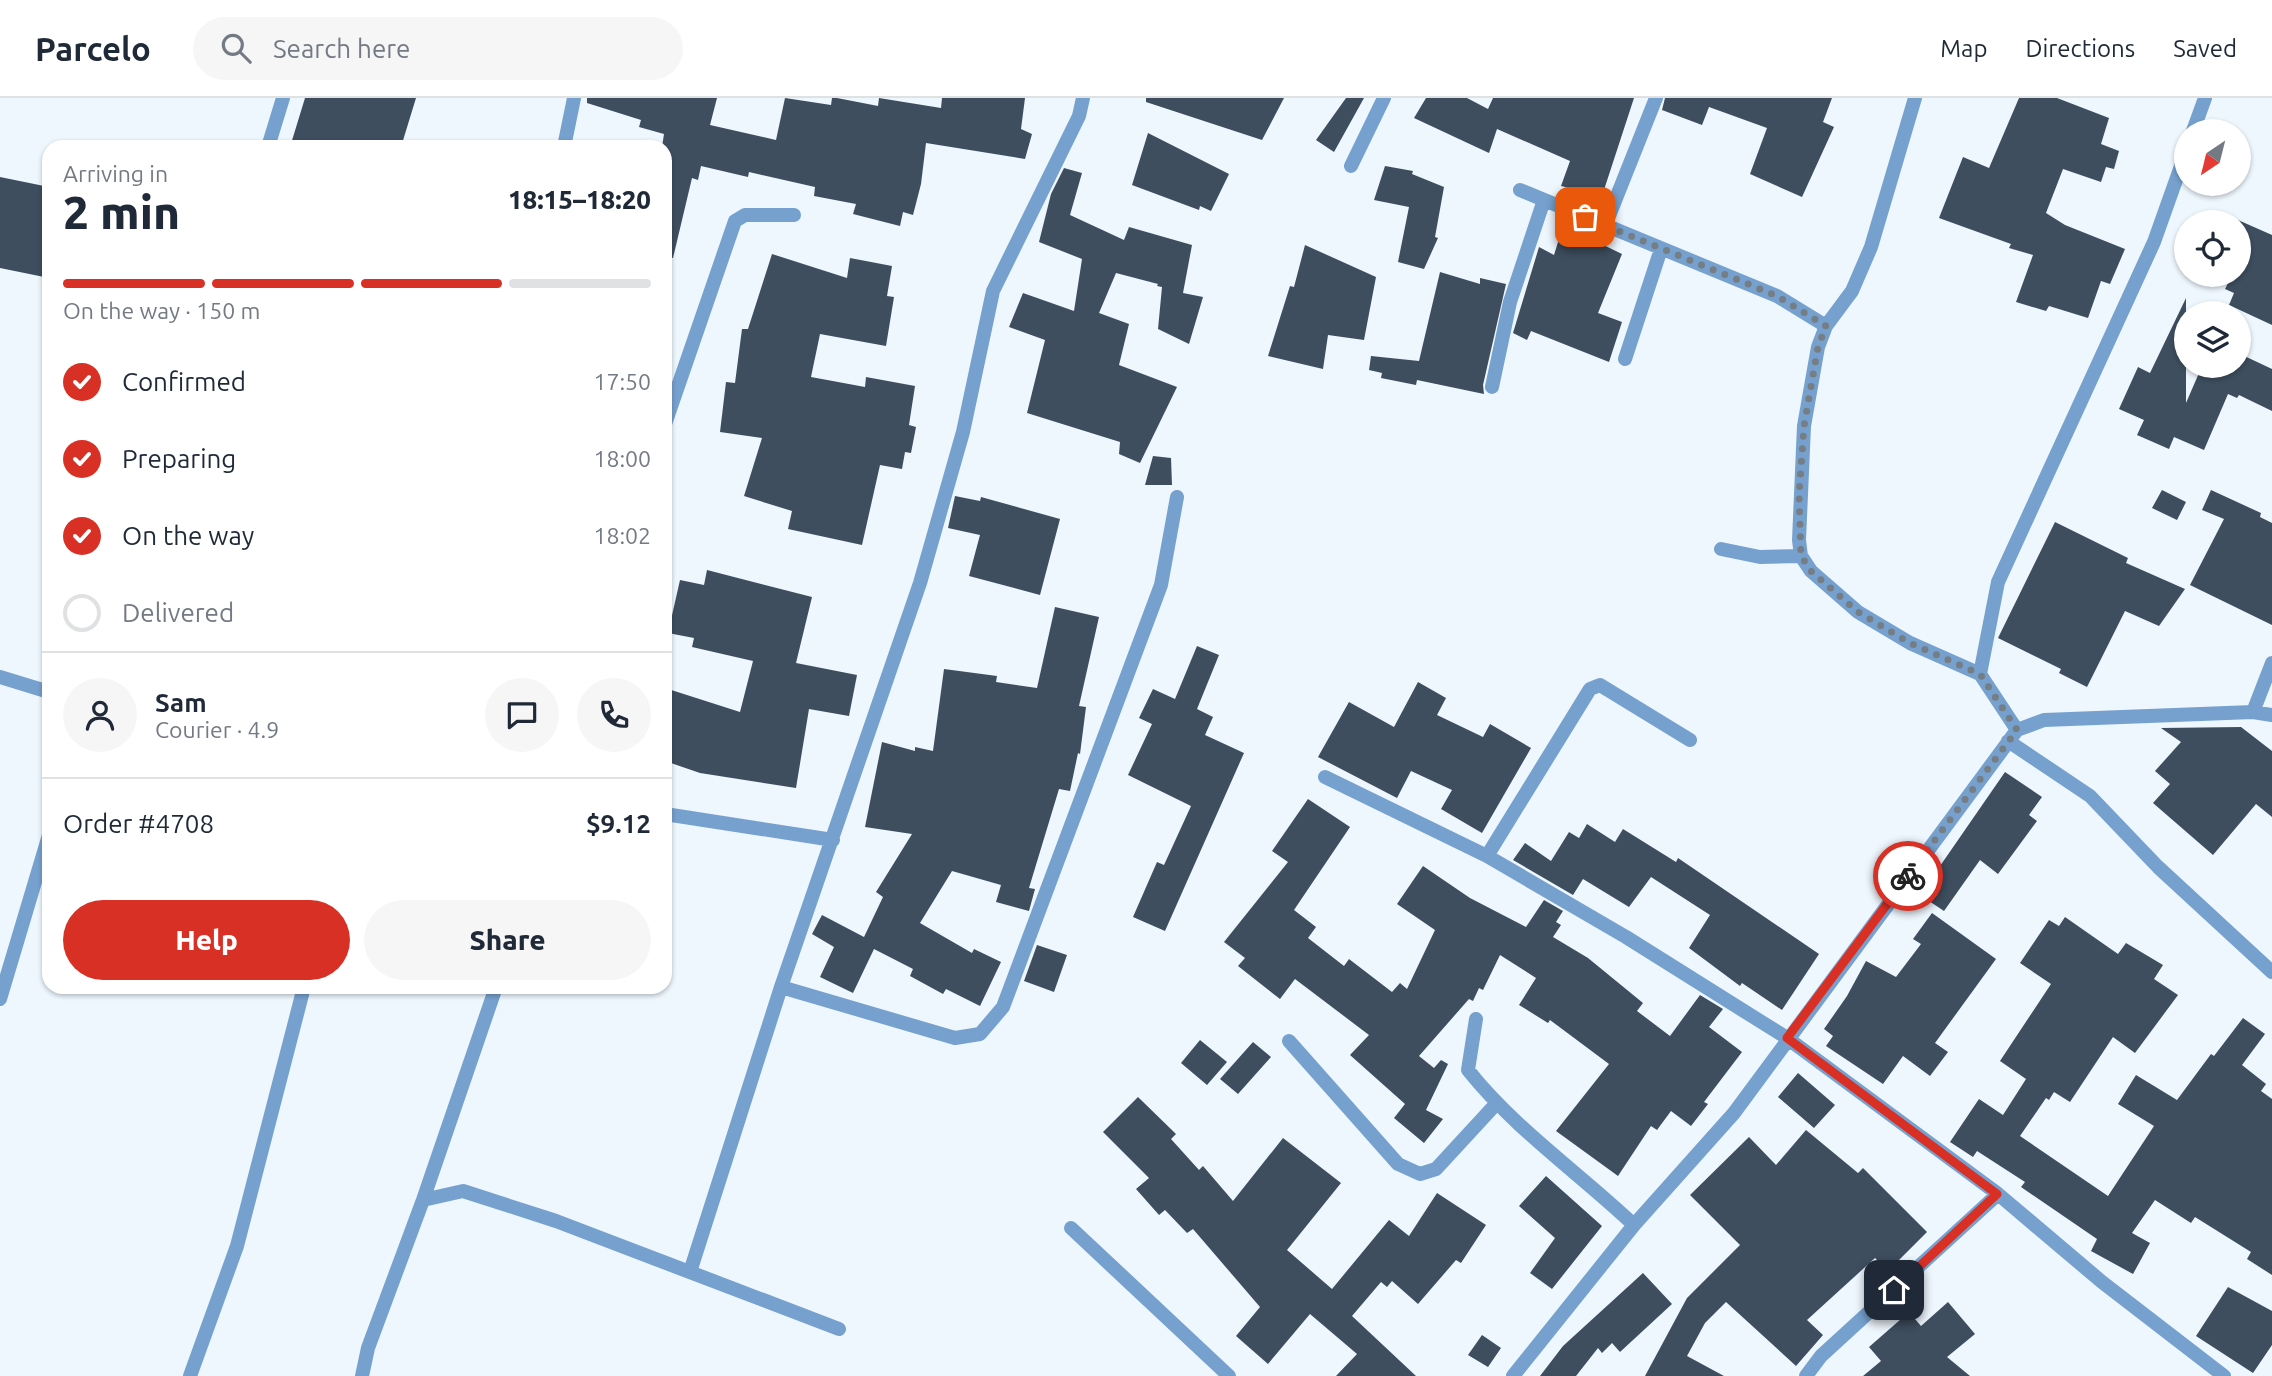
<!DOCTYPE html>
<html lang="en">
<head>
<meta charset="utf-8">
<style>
	:root { --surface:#fff; --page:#f6f6f7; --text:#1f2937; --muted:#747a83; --line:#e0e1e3; --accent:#d93025 }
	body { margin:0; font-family:Ubuntu,sans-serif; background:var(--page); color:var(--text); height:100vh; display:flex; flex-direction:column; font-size:26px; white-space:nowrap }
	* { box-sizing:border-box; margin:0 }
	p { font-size:23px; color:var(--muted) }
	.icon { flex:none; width:38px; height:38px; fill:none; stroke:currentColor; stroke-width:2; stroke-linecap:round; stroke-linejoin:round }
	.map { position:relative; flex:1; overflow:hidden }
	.details { position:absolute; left:42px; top:42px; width:630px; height:854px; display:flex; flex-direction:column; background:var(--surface); border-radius:21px; box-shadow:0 2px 5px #0004 }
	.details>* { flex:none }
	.needle { width:46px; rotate:215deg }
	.controls { position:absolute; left:2174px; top:21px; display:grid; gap:14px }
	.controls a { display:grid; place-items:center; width:77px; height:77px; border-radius:50%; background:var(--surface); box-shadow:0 2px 5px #0004; font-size:35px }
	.pin { position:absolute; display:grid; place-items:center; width:60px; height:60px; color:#fff; margin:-30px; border-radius:14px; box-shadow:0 4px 10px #0006 }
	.courier { position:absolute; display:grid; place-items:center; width:70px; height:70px; margin:-35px; border:5px solid #d93025; border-radius:50%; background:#fff; color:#222; box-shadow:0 2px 9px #0007 }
	.headline em { font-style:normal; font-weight:800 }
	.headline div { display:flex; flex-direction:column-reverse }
	.headline { display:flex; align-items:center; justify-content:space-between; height:119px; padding:0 21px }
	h1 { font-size:46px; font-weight:800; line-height:52px }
	.bar { display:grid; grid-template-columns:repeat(4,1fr); gap:10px 7px; align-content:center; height:84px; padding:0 21px }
	.bar i { height:9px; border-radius:5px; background:var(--line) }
	.bar .selected { background:var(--accent) }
	.bar p { grid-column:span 4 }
	.line { display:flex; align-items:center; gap:18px; padding:0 21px; border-top:2px solid var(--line) }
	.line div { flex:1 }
	.round { display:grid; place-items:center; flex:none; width:74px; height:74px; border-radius:37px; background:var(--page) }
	ol { padding:0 21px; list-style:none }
	li { display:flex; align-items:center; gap:21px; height:77px }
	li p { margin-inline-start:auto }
	li .icon { padding:7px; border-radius:50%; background:var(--accent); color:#fff; stroke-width:4 }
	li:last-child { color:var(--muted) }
	li i { width:38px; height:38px; border:4px solid var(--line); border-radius:50% }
	.primary-button { display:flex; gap:14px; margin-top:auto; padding:14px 21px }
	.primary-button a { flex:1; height:80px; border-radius:42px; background:var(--accent); color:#fff; font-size:28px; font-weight:800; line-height:80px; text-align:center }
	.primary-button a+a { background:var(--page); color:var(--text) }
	header { display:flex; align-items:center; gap:42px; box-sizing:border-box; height:98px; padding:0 35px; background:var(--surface); border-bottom:2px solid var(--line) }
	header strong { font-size:33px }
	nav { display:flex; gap:38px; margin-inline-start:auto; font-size:24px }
	.search { width:490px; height:63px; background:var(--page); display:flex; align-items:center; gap:18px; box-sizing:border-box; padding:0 24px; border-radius:38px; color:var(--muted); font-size:26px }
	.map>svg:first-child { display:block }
	.building { fill:#3e4e5f }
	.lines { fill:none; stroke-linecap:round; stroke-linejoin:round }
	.minor { stroke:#76a1ce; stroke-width:14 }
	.done { stroke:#757d85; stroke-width:7; stroke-dasharray:0 12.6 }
	.route { stroke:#d93025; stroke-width:9 }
</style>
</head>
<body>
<header>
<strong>Parcelo</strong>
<div class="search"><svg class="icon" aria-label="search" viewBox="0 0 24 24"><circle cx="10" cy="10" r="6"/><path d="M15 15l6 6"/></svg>Search here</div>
<nav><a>Map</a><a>Directions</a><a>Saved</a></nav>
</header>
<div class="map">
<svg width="2272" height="1278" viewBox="0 0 2272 1278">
	<rect width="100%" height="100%" fill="#eef6fe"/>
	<!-- building -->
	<path class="building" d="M305 0H416L401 49H290Z
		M587 0H717L710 27 776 42 785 0 831 7 832 0H837L878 8 879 0 941 10 942 0H1025L1021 31 1032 36 1025 61 926 45 921 86 913 117 903 114 900 128 853 116 856 106 814 98 815 89 749 74 748 79 701 68 698 82 692 80 673 160 665 159V49H662L664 36 639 29 641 22 587 5Z
		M1146 0H1284L1262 42 1146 4Z
		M1346 0H1364L1334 54 1316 42Z
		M1426 0H1467L1488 11 1493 0H1634L1602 98 1561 88 1570 63 1497 31 1489 55 1414 20Z
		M1665 0H1832L1823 24 1834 29 1802 99 1750 76 1767 30 1709 9 1702 27 1662 12Z
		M2019 0H2057L2109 20 2101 46 2119 53 2114 71 2106 69 2101 84 2063 71 2046 115 2065 127 2125 151 2110 186 2101 183 2088 220 2049 208 2046 213 2016 204 2033 157 2009 150 2011 146 1939 120 1963 59 1989 70Z
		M1148 35 1229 76 1211 113 1200 108 1199 112 1132 87Z
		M1385 68 1413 73 1412 76 1444 89 1435 139 1438 140 1424 171 1398 164 1409 109 1374 102Z
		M1064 70 1082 75 1070 117 1124 142 1129 129 1192 147 1183 195 1203 199 1189 246 1158 231 1162 189 1157 188 1158 186 1116 175 1099 215 1129 226 1119 267 1177 289 1140 365 1119 356 1120 344 1027 315 1045 242 1009 229 1023 195 1074 213 1082 161 1039 144 1051 96Z
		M0 79 49 89V180L0 170Z
		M2238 122 2272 137V227L2229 207 2234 195 2225 191 2232 177H2238Z
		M1563 128 1590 136 1589 140 1622 156 1598 215 1622 224 1609 264 1531 233 1527 242 1513 235 1539 149 1554 157Z
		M1305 147 1376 179 1364 242 1328 237 1323 271 1268 258 1290 188 1294 189Z
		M772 156 847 180 850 160 892 168 887 198 894 199 886 248 820 236 811 279 865 289 866 279 915 288 909 327 916 329 911 355 905 354 902 371 880 367 862 447 788 431 792 413 744 398 762 340 720 334 726 284 735 285 742 231H748Z
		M1440 174 1480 186V180L1506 186 1483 287 1484 296 1417 282 1416 287 1381 280 1382 275 1369 272 1371 258 1419 263Z
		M2186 200V305L2202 268H2238V255L2272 271V313L2239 297 2237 300 2228 296 2204 352 2174 339 2169 351 2137 337 2144 322 2119 311 2138 269 2150 275Z
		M1153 358 1171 360 1172 387H1145Z
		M2162 392 2186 404 2177 422 2152 410Z
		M2211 392 2261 415 2260 419 2272 425V527L2190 487 2224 421 2202 412Z
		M955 398 980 403 981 399 1060 421 1040 497 969 478 980 437 948 430Z
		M2055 424 2128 460 2126 465 2185 491 2159 528 2125 513 2087 589 2059 575 2061 571 1998 540Z
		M707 472 812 499 796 565 857 577 849 618 809 611 796 690 700 675 665 663V590L740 614 753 563 692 549 694 540 668 535 680 482 704 487Z
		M1055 509 1099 519 1079 608 1086 609 1080 656 1078 655 1070 693 1059 691 1029 790 1035 791 1029 813 996 804 1001 787 952 773 920 825 972 855 974 851 1001 864 980 908 946 891 943 896 910 878 913 871 874 851 853 895 820 879 834 849 812 836 822 817 864 839 883 799 876 794 912 736 865 729 882 644 915 653V649L933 653 944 571 997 578 996 584 1037 590Z
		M1197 548 1219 557 1197 611 1213 619 1205 637 1244 655 1165 833 1133 819 1157 764 1164 767 1191 708 1128 677 1152 626 1139 620 1153 591 1175 601Z
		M1418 584 1446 600 1437 617 1483 639 1490 626 1531 650 1482 735 1441 711 1452 692 1411 673 1397 700 1318 659 1349 604 1394 629Z
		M2241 629 2272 653V719L2256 706 2213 757 2153 705 2170 686 2155 673 2181 644 2161 630Z
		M2005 674 2042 699 2029 717 2037 723 1998 776 1980 762 1944 813 1920 797Z
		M1308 701 1350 729 1294 812 1316 829 1308 840 1344 868 1349 861 1392 894 1400 885 1407 891 1435 832 1397 806 1423 768 1470 800 1526 829 1544 802 1563 813 1556 824 1561 827 1553 839 1588 860 1643 905 1637 913 1670 938 1700 897 1723 911 1709 929 1742 954 1704 1004 1708 1006 1691 1028 1671 1013 1657 1032 1651 1028 1618 1078 1556 1033 1609 966 1550 922 1548 925 1519 907 1536 880 1500 857 1483 892 1479 890 1473 903 1469 901 1419 958 1434 970 1441 962 1448 966 1426 1012 1443 1021 1424 1045 1394 1020 1405 1006 1350 957 1369 937 1295 881 1280 901 1238 868 1245 860 1224 844 1288 764 1272 753Z
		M1587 726 1615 744 1623 731 1676 764 1678 760 1819 856 1782 912 1742 885 1740 888 1689 850 1710 817 1651 779 1629 809 1583 781 1573 797 1513 762 1525 745 1551 763 1569 734 1579 740Z
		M1932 815 1996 861 1935 945 1948 954 1930 978 1903 958 1883 986 1826 948 1833 938 1824 931 1847 898 1866 863 1896 879 1921 846 1913 841Z
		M2065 819 2118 856 2126 845 2163 867 2154 881 2178 897 2135 955 2113 939 2070 1004 2054 994 2049 1002 2046 1000 2020 1038 2108 1098 2154 1028 2118 1006 2136 977 2177 1002 2211 956 2214 958 2243 920 2265 936 2242 967 2266 986 2261 993 2272 1001V1177L2247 1161 2251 1154 2195 1119 2191 1125 2155 1102 2132 1135 2150 1145 2133 1176 2091 1153 2097 1141 2021 1089 2025 1084 1977 1053 1973 1059 1950 1044 1979 1001 2003 1017 2026 981 2000 963 2051 886 2020 865 2049 822 2059 828Z
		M1037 847 1067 857 1054 894 1024 883Z
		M1200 942 1227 964 1207 987 1181 965Z
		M1253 944 1271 959 1238 996 1220 981Z
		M1798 975 1835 1007 1814 1030 1778 999Z
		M1138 999 1176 1036 1171 1041 1199 1072 1203 1068 1233 1103 1283 1040 1341 1085 1287 1152 1332 1191 1389 1122 1409 1138 1437 1095 1486 1127 1461 1165 1456 1162 1418 1206 1392 1183 1387 1189 1381 1184 1352 1218 1416 1278H1336L1357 1256 1310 1216 1268 1266 1236 1238 1260 1209 1193 1131 1187 1135 1165 1112 1159 1117 1136 1091 1149 1080 1103 1034Z
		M1806 1032 1858 1075 1863 1070 1927 1134 1888 1173 1875 1160 1807 1222 1823 1237 1796 1268 1726 1204 1705 1225 1687 1258 1724 1278H1645L1687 1200 1740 1147 1690 1097 1749 1039 1776 1067Z
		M1546 1078 1602 1128 1552 1191 1530 1175 1555 1140 1519 1108Z
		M1643 1175 1672 1206 1620 1254 1612 1245 1602 1255 1598 1250 1576 1278H1540L1563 1248Z
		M2228 1189 2272 1213V1247L2253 1275 2196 1238Z
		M1948 1204 1975 1236 1947 1259 1970 1278H1863L1881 1263 1869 1249 1909 1214 1921 1228Z
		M1482 1237 1501 1250 1488 1269 1468 1257Z"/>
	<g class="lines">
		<!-- minor -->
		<path class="minor" d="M1915 0 1871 149 1852 193 1826 228 1818 249 1804 328 1799 442 1801 458 1811 473 1858 514 1910 545 1980 576
			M2193 33 2205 0
			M268 49 283 0
			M564 49 574 0
			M1351 68 1384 0
			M1520 92 1777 198 1826 228
			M1605 128 1656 0
			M1625 261 1661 151
			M1492 289 1510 204 1544 102
			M665 326 735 123 745 117H794
			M1721 451 1760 459 1801 458
			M0 579 49 594
			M2253 614 2272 565
			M2017 632 1980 576 1998 484 2154 144 2186 54
			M2008 643 2090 698 2158 769 2272 874
			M1325 679 1487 758 1626 839 1787 940 1998 1096 2102 1184 2224 1278
			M665 716 833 742
			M1487 758 1590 591 1600 587 1690 642
			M781 889 955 940 980 936 1003 909 1161 487 1177 399
			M0 901 49 737
			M1476 921 1468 972C1515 1031 1579 1075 1634 1127
			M1289 943 1398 1066 1420 1076 1436 1071 1495 1007
			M423 1102 496 889
			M1071 1130 1229 1278
			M690 1174 781 889 920 485 963 334 993 193 1079 18 1083 0
			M190 1278 237 1148 304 889
			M362 1278 368 1250 423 1102 463 1093 556 1123 839 1231
			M1513 1278 1634 1127 1734 1015 2017 632 2044 622 2253 614 2272 617
			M1806 1278 1821 1258 1998 1096"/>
	</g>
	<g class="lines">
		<!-- done -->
		<path class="done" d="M1585 119 1777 198 1826 228 1818 249 1804 328 1799 397 1801 458 1811 473 1858 514 1910 545 1980 576 2017 632 1908 778"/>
		<!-- route -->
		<path class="route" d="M1894 1192 1997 1096 1787 940 1908 778"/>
	</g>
</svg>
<div class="controls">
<a><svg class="needle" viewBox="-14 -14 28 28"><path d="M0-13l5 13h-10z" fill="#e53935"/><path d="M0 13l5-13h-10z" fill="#747a83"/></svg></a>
<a><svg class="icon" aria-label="locate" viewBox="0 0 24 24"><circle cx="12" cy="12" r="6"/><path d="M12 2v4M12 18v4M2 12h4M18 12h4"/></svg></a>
<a><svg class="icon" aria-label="layers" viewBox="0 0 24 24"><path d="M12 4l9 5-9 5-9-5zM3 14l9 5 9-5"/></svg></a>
</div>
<div class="pin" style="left:1585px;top:119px;background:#ea580c"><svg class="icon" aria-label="bag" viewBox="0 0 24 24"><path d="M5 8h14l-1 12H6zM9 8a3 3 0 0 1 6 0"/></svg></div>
<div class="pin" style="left:1894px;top:1192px;background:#1f2937"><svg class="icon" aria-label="home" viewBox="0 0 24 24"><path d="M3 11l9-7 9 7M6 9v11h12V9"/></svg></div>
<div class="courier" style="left:1908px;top:778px"><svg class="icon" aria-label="bike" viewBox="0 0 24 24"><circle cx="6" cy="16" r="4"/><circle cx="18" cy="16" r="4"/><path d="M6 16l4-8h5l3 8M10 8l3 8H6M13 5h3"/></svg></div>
<section class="details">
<div class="headline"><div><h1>2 min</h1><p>Arriving in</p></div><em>18:15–18:20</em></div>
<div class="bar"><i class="selected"></i><i class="selected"></i><i class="selected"></i><i></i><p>On the way · 150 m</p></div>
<ol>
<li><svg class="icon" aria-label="check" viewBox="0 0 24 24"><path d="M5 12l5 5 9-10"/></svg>Confirmed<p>17:50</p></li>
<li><svg class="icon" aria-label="check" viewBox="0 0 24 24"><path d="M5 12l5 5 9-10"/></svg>Preparing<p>18:00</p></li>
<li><svg class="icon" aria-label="check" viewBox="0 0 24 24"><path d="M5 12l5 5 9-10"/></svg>On the way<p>18:02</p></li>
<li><i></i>Delivered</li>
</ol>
<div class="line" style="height:126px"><a class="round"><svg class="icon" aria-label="person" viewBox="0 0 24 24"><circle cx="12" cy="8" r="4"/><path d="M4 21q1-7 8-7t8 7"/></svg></a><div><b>Sam</b><p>Courier · 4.9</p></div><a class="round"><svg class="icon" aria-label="chat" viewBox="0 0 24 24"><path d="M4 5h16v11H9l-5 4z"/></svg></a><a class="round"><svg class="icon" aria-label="phone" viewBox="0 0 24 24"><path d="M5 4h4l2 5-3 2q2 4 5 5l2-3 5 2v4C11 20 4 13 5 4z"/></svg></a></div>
<div class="line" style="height:91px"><div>Order #4708</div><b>$9.12</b></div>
<div class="primary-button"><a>Help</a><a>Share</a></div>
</section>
</div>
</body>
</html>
